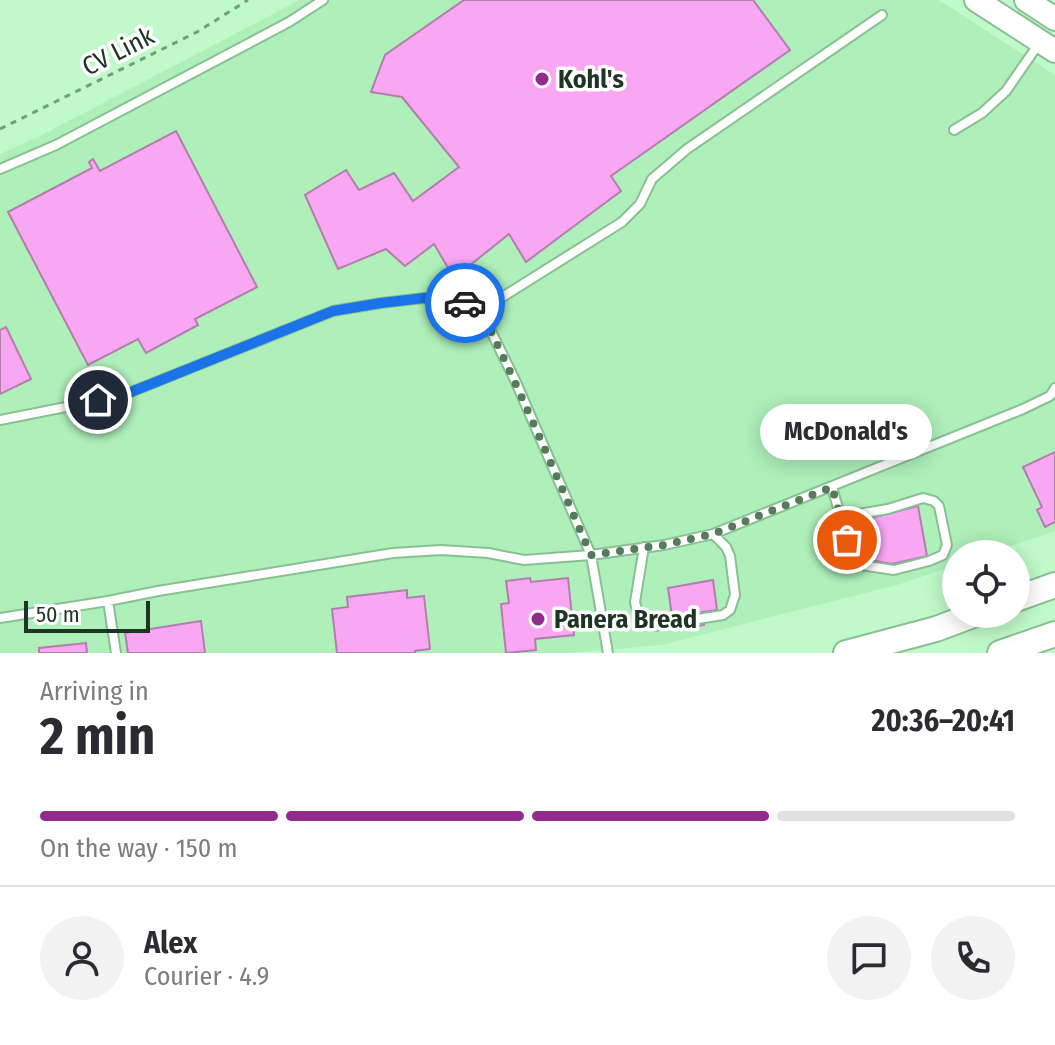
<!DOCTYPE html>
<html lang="en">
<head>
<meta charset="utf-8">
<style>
	:root { --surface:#fff; --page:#f2f2f3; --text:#2b2b33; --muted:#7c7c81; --line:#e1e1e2; --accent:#932a8e }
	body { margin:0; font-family:"Fira Sans Condensed",sans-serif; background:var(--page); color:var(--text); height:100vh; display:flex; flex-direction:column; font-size:30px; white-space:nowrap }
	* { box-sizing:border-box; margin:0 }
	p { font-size:26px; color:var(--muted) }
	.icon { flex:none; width:44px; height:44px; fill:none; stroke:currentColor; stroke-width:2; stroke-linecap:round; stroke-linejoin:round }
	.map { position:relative; height:653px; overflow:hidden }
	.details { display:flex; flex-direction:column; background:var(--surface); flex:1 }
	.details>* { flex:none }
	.tools { position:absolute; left:942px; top:540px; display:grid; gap:16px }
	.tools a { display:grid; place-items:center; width:88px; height:88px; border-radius:50%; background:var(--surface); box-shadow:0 4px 20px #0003; font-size:40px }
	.scale { position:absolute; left:24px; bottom:20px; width:126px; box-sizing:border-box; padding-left:8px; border:4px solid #1f3523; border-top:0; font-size:22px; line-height:28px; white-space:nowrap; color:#1f3523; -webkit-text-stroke:6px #fff; paint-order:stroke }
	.pin { position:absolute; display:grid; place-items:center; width:68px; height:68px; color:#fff; margin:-34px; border:4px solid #fff; border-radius:50%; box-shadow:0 2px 8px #0007 }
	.courier { position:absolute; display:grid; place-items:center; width:80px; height:80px; margin:-40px; border:6px solid #1a73e8; border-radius:50%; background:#fff; color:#222; box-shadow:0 2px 10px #0007 }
	.bubble { position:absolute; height:56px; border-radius:28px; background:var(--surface); box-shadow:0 4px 20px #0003; font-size:26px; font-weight:700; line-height:56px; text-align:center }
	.head em { font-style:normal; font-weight:700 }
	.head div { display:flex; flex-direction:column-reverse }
	.head { display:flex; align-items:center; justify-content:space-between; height:136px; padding:0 40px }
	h1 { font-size:52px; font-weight:700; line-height:60px }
	.bar { display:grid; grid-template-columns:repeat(4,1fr); gap:12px 8px; align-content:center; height:96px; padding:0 40px }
	.bar i { height:10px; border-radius:6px; background:var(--line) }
	.bar .selected { background:var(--accent) }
	.bar p { grid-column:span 4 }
	.line { display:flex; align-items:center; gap:20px; padding:0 40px; border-top:2px solid var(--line) }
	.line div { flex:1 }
	.round { display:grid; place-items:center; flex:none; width:84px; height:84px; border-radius:42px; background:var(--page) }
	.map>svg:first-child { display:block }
	.built { fill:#aeefba }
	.building { fill:#faa7f3; stroke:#b17fac; stroke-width:2 }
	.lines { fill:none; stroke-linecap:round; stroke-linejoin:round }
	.lane-casing { stroke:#89c093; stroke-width:12 }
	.secondary-casing { stroke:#89c093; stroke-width:26 }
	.primary-casing { stroke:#89c093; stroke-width:28 }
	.path { stroke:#749d7b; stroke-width:3; stroke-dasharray:6 6; stroke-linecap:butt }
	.lane { stroke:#fff; stroke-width:8 }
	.secondary { stroke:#fff; stroke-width:22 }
	.primary { stroke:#fff; stroke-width:24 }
	.done { stroke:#577a5d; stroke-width:8; stroke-dasharray:0 14.4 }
	.route { stroke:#1a73e8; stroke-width:10 }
	.poi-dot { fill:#932a8e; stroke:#fff; stroke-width:3 }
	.labels { text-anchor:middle; stroke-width:7; stroke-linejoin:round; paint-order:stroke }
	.street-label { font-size:26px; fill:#1f3523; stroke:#fff }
	.poi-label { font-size:26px; font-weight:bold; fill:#1f3523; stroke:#fff; text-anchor:start }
</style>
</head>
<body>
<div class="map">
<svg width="1055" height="653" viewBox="0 0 1055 653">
	<rect width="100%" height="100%" fill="#c0faca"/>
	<!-- built -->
	<path class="built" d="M300 0H939L1055 75V531L987 554H956V565L897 585 661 645 568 653H0V154L42 135Z"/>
	<!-- building -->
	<path class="building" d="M464 0H753L790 50 611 176 621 191 526 262 509 234 454 278 434 244 405 266 386 249 338 269 305 195 346 170 359 190 394 173 413 201 459 167 402 97 371 92 385 55Z
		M176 131 257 287 195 319 198 325 146 353 138 339 88 365 8 212 92 168 89 162 93 159 100 171Z
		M6 327 31 379 0 394V330Z
		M1055 452V522L1045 527 1037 510 1042 507 1023 467Z
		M918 506 927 556 892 564 865 559 856 522Z
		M530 578 531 582 568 578 574 635 535 639 536 650 506 653 501 604 509 603 506 581Z
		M713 580 717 610 702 612 704 625 674 630 668 588Z
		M407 590V598L424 596 430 649 415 651V653H337L332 609 348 607 347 597Z
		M201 621 205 653H128L125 633Z
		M86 643 87 653H39V648Z"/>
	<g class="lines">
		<!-- lane casing -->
		<g class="lane-casing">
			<path id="lane" d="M954 130 982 113 1006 91 1040 42
				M0 169 56 145 289 22 323 0
				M478 305 515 380 591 555 608 653
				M0 420 121 396 333 311 381 303 424 298 478 305 504 296 622 222 640 204 652 179 687 149 882 15
				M832 487 854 564 894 570 929 561 943 555 947 545 939 506 934 501 923 498 888 509 840 517
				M644 547 635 602 639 618 654 626 723 615 730 610 735 595 730 556 726 547 713 534
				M108 601 116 653
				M0 618 108 601 158 591 393 553 441 550 488 553 524 560 591 555 664 545 713 534 1023 409 1050 396 1055 388"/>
		</g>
		<!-- secondary casing -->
		<g class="secondary-casing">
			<path id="secondary" d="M976 0 1055 51
				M1026 0 1055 19"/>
		</g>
		<!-- primary casing -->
		<g class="primary-casing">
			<path id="primary" d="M1016 599 1055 585
				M846 653 936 629 976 614
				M1000 653 1055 634"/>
		</g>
		<!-- path -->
		<path class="path" d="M0 129 197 32 248 0"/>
		<!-- lane -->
		<use href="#lane" class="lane"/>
		<!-- secondary -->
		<use href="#secondary" class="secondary"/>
		<!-- primary -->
		<use href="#primary" class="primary"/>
	</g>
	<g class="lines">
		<!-- done -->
		<path class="done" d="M465 303 478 305C519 387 554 471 591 555L664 545 713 534 832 487 847 540"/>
		<!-- route -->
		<path class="route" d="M98 400 121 396 333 311 381 303 424 298 465 303"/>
	</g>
	<!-- markers -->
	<g class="poi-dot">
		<circle cx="542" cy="79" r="8"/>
		<circle cx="538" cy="619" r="8"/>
	</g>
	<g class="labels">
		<!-- street labels -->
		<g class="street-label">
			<text transform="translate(118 51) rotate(-27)" y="9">CV Link</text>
		</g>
		<!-- poi labels -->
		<g class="poi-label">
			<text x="558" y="88">Kohl's</text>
			<text x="554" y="628">Panera Bread</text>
		</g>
	</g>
</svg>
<div class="tools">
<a><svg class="icon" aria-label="locate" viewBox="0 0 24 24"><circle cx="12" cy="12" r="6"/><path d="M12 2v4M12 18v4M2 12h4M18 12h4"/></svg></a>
</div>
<div class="scale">50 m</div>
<div class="pin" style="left:847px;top:540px;background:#ea580c"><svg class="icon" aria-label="bag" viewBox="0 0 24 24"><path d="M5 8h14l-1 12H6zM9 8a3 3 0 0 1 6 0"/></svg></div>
<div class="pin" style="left:98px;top:400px;background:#1f2937"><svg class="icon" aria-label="home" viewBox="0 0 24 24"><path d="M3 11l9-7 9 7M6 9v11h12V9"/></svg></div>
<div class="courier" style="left:465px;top:303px"><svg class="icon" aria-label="car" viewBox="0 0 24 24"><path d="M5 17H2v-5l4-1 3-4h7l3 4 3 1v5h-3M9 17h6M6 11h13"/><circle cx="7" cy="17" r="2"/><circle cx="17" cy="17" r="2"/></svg></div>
<div class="bubble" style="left:760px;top:404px;width:172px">McDonald's</div>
</div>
<section class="details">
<div class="head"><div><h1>2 min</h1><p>Arriving in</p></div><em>20:36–20:41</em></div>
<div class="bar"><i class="selected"></i><i class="selected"></i><i class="selected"></i><i></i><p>On the way · 150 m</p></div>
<div class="line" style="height:144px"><a class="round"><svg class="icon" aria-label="person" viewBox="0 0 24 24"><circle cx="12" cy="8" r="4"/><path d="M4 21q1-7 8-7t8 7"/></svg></a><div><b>Alex</b><p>Courier · 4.9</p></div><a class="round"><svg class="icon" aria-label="chat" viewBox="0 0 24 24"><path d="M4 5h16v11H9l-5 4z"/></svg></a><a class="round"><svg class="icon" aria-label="phone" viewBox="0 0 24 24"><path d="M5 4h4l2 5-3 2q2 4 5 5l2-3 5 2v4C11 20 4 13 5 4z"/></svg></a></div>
</section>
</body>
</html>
